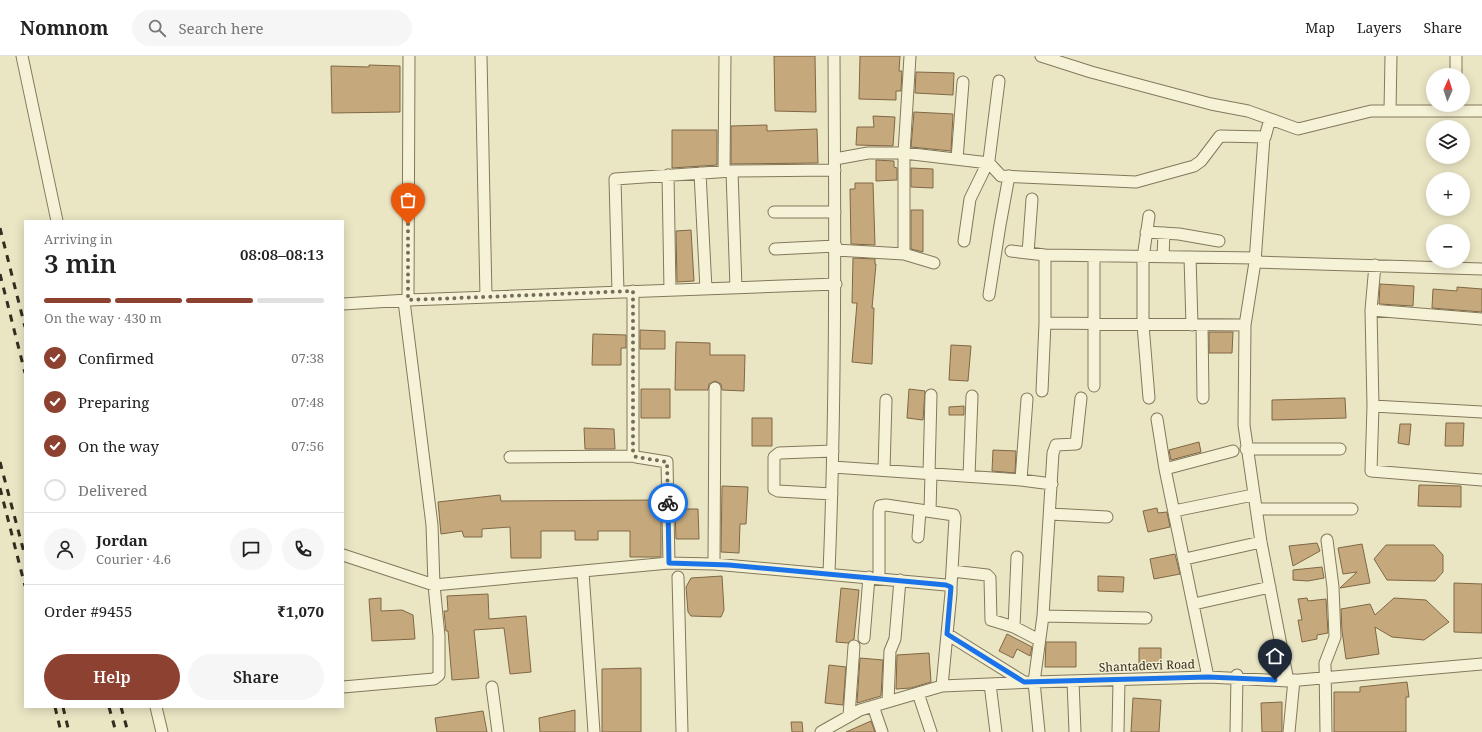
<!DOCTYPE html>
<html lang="en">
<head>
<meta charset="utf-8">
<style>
	:root { --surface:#fff; --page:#f6f6f6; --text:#222; --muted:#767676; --line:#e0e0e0; --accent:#8d4231 }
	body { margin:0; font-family:"Noto Serif",serif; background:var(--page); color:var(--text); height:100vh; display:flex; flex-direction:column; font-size:15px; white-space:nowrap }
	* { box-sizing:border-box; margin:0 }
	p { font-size:13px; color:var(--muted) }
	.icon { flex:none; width:22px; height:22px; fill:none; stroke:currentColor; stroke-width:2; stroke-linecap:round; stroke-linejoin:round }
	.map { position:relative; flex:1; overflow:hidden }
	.panel { position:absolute; left:24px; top:164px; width:320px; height:488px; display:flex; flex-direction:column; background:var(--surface); border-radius:0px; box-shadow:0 2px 10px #0003 }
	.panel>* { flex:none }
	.needle { width:26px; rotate:3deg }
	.controls { position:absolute; left:1426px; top:12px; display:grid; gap:8px }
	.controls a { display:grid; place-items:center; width:44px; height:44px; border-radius:50%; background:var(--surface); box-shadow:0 2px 10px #0003; font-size:20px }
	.pin { position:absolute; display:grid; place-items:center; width:34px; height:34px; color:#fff; margin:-41px -17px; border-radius:50% 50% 50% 0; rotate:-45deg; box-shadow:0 0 4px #0007 }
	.pin .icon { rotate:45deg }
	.courier { position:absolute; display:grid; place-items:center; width:40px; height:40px; margin:-20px; border:3px solid #1a73e8; border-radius:50%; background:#fff; color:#222; box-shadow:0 1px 5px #0007 }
	.summary em { font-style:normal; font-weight:600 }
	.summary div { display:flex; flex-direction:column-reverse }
	.summary { display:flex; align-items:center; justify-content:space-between; height:68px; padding:0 20px }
	h1 { font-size:26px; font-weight:600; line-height:30px }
	.bar { display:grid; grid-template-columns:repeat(4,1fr); gap:6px 4px; align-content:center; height:48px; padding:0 20px }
	.bar i { height:5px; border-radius:3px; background:var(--line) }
	.bar .current { background:var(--accent) }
	.bar p { grid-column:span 4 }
	.line { display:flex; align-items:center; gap:10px; padding:0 20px; border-top:1px solid var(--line) }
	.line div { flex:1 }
	.round { display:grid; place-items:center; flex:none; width:42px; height:42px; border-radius:21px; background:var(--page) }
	ol { padding:0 20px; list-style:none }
	li { display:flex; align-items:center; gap:12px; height:44px }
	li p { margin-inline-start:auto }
	li .icon { padding:4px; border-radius:50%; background:var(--accent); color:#fff; stroke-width:4 }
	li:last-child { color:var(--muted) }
	li i { width:22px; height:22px; border:2px solid var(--line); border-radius:50% }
	.button { display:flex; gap:8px; margin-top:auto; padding:8px 20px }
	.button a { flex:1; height:46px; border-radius:24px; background:var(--accent); color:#fff; font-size:16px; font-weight:600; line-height:46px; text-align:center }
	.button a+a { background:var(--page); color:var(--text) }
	header { display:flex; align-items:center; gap:24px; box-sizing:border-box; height:56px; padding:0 20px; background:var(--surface); border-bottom:1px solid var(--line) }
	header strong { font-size:19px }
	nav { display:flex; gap:22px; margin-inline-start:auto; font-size:14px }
	.search { width:280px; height:36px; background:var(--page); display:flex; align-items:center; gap:10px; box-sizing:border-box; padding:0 14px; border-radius:22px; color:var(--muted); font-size:15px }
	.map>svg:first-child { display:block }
	.building { fill:#c5a97d; stroke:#806744 }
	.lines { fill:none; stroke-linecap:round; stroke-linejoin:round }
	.minor-casing { stroke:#83785c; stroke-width:13 }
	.minor { stroke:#f6f2d7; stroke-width:11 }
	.rail { stroke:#342d1f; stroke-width:3; stroke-dasharray:7 7; stroke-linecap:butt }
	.done { stroke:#746e59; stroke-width:4; stroke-dasharray:0 7.2 }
	.route { stroke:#1a73e8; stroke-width:5 }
	.labels { text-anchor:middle; stroke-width:3; stroke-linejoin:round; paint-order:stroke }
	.street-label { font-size:12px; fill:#342d1f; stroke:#f2efd3 }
</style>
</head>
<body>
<header>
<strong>Nomnom</strong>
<div class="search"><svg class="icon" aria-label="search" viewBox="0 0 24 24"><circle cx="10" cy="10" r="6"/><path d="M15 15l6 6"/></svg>Search here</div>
<nav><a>Map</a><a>Layers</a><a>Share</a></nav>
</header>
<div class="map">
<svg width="1482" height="676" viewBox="0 0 1482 676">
	<rect width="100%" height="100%" fill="#eae6c4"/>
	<!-- building -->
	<path class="building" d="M774 0H815L816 56 775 55Z
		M860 0H900L899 15H902L901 35H896V44L859 43Z
		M369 9 400 10V56L332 57 331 10 369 11Z
		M916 16 954 17 953 39 915 37Z
		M914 56 953 58 951 95 911 91Z
		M873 60 895 61 893 90 856 89 857 71H874Z
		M767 69V75L817 73 818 107 731 108V70Z
		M672 74H717V109L672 112Z
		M876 104 894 105V111L897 112V124L876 125Z
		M911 112 933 113V132L911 131Z
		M855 127H873L875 189 851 188 850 133H855Z
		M911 154H923V196L911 193Z
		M691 174 694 225 677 226 676 175Z
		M853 202 875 203V208H876L872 252H874L872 308 852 306 857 247H852Z
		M1380 228 1414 230 1413 250 1379 248Z
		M1457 231 1482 233V256L1432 252 1433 233 1457 235Z
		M640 274 665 275V293H640Z
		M1209 276H1233L1232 297H1209Z
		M593 278 626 279V292H621V309H592Z
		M676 286 710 287V299H745L744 335 722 334 721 328 715 325 709 328 708 334H675Z
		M951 289 971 290 968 325 949 324Z
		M641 333H670V362H641Z
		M909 333 925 335 923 364 907 362Z
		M1345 342 1346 362 1272 364V344Z
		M964 350V359H949V351Z
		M752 362H772V390H752Z
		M1446 367H1464L1463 390H1445Z
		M1400 368H1411L1409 389 1398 387Z
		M584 372 614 373 615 393H585Z
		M1199 386 1201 396 1171 404 1169 394Z
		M993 394 1016 395 1015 417 992 415Z
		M1419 429 1461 430V451L1418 450Z
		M722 430 748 431 746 468H740L739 497 721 496Z
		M500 439 501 445 661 444V501H630V475H598V484H575V475H541V502H511L510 471 482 473V481H464L462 475 441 478 438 446Z
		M1157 452 1158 457 1167 456 1170 471 1148 476 1143 455Z
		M675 453H698L699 483H676Z
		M1317 487 1320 495 1293 510 1289 490Z
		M1362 488 1370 527 1340 532 1357 516 1343 518 1338 492Z
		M1386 489H1434L1443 499V516L1435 525 1387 524 1374 503Z
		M1175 498 1180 518 1154 523 1150 503Z
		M1322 511 1324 522 1308 525 1293 524V514Z
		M722 520 724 554 721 561 691 560 688 556 686 531 691 522Z
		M1098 520 1124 521 1123 536 1098 535Z
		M1454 527 1482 528V577L1454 576Z
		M841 532 859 534 854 583 848 587 836 586Z
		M488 538 489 563 526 560 531 616 510 618 504 572 474 574 479 622 452 624 448 575H446L444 555H448L447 540Z
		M381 542V555L402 554 413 559 415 583 372 585 369 543Z
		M1307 542 1308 545 1326 543 1328 577 1317 579V583L1302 586 1298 564H1302L1298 543Z
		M1394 542 1426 544 1449 566 1424 584 1392 581 1375 571 1379 598 1346 603 1342 575 1341 553 1370 548 1375 559Z
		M1007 578 1032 591 1030 600 1017 593 1013 602 999 595Z
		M1046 586H1076V611H1045Z
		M1139 592H1161V613L1139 614Z
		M929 597 931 626 911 632 896 633 897 599Z
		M860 602 883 604 881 640 857 647Z
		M829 609 846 611 843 649 825 647Z
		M641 612V676H602V613Z
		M1407 626 1409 641H1406V676H1334V636H1360V631Z
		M1133 642 1161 644 1159 676H1131Z
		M1282 646V676H1262L1261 647Z
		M575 654V676H540L539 662Z
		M483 655 487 676H437L435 662Z
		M871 665 875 676H846Z
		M791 666H802L803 676H792Z"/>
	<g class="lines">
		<!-- minor casing -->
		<g class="minor-casing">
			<path id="minor" d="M22 0 57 165
				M481 0 486 241
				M1041 0 1091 16 1211 48 1248 55 1298 73 1371 55H1482
				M1456 0V19
				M1390 55 1391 0
				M1264 81 1255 206 1245 269 1244 369 1261 486 1288 625
				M835 103 868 97H904L989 107 1001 120 1136 126 1194 110 1201 105 1220 80 1265 81 1270 63
				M957 103 963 26
				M724 115 725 0
				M732 115 736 232
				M700 117 706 233
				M668 119 670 234
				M774 156H835
				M1149 160 1143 202V269L1149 342
				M1146 176 1179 178 1219 185
				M964 185 970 143 989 104 999 25
				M775 193 836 190
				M836 194 904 198 934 207
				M1011 195 1045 199 1256 202
				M1028 197 1032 143
				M904 198V97L910 0
				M1163 201 1164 177
				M1190 201 1192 269
				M1255 206 1482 213
				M1375 209 1371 254 1373 350 1371 415 1482 424
				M633 235V398L636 401 667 406 669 507
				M618 236 615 123 732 115 835 114
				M989 239 1000 169 1009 120
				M408 244 409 0
				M343 248 408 244 836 228
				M1371 254 1482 263
				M1045 267 1245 269
				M1202 269 1203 342
				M1094 330V200
				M1042 335 1045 267V199
				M1373 350 1482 356
				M1157 363 1165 413 1208 621
				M1246 393H1340
				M510 401 634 400
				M833 411 1021 424 1052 428
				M1165 413 1233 395
				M884 414 886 344
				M929 417 931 339
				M969 420 972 340
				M1021 424 1027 343
				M832 438 778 435 774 433V401L779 397 833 395
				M1256 453H1352
				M930 455 931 417
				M1174 455 1253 439
				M1050 458 1107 461
				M918 481 920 454
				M343 499 434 529 669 507 714 508 946 529 951 531V537L942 630
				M1185 503 1261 486
				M714 508 715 332
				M952 515 987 519 990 522 991 564 1014 571 1039 584
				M583 516 594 676
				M829 517C836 345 835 173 834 0
				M678 521 682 676
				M879 522V455L880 450 886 449 954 459 955 462 951 531
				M1194 548 1270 531
				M1043 560 1146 562
				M1014 571 1017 501
				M947 578 1024 626
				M864 582 869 521
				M1073 625 1075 676
				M990 628 996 676
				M343 631 434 623 439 619V580L434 529 432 469 404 245
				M492 631 498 676
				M918 637 931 676
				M888 646 890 595 895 583 900 524
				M873 650 882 676
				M156 651 162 676
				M849 660 854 590
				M821 676 860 654 942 630 1034 626 1208 621 1288 625 1482 608
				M1039 676 1034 626 1043 560 1053 397 1056 389 1076 388 1081 342
				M1118 676 1119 624
				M1236 676 1237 619
				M1289 676 1294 624
				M1326 676 1325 607 1335 581 1333 531 1327 484"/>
		</g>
		<!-- minor -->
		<use href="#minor" class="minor"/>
		<!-- rail -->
		<path class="rail" d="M0 172 25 271
			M0 218 25 317
			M0 406 25 500
			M0 432 25 530
			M55 651 61 676
			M63 651 69 676
			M109 651 116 676
			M121 651 128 676"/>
	</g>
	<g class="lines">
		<!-- done -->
		<path class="done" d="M408 168V244L633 235V398L636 401 667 406 668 447"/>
		<!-- route -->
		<path class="route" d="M668 447 669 507 729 509 946 529 951 531 947 578 1024 626 1208 621 1275 624"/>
	</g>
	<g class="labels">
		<!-- street labels -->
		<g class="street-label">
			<text transform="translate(1147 610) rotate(-2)" y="4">Shantadevi Road</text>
		</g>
	</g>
</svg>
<div class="controls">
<a><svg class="needle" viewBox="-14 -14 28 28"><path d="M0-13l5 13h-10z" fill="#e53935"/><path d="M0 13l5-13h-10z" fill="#767676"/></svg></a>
<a><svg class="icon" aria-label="layers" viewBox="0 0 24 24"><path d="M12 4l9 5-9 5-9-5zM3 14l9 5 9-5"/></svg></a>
<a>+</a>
<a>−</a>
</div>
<div class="pin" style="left:408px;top:168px;background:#ea580c"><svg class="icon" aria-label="bag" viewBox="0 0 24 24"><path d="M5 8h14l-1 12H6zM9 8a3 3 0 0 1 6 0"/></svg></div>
<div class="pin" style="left:1275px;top:624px;background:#1f2937"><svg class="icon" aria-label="home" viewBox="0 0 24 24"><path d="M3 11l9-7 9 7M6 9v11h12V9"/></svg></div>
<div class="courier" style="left:668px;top:447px"><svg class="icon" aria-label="bike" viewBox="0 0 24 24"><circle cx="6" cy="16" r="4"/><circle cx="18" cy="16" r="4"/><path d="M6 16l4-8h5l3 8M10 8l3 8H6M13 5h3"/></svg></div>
<section class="panel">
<div class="summary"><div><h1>3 min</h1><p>Arriving in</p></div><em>08:08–08:13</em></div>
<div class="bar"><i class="current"></i><i class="current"></i><i class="current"></i><i></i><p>On the way · 430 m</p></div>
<ol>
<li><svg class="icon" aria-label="check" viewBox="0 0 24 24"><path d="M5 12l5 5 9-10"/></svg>Confirmed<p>07:38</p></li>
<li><svg class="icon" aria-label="check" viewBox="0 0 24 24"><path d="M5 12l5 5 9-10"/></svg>Preparing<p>07:48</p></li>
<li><svg class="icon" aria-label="check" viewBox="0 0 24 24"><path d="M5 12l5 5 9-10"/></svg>On the way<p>07:56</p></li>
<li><i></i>Delivered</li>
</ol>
<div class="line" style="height:72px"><a class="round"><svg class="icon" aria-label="person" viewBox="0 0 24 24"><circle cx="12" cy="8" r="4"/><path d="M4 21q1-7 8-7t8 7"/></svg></a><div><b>Jordan</b><p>Courier · 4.6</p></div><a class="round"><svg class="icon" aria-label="chat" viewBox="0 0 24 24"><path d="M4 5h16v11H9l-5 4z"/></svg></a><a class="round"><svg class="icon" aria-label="phone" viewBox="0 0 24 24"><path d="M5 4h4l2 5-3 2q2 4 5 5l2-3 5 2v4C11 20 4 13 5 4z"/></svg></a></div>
<div class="line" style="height:52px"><div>Order #9455</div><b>₹1,070</b></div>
<div class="button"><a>Help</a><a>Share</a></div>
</section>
</div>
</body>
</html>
